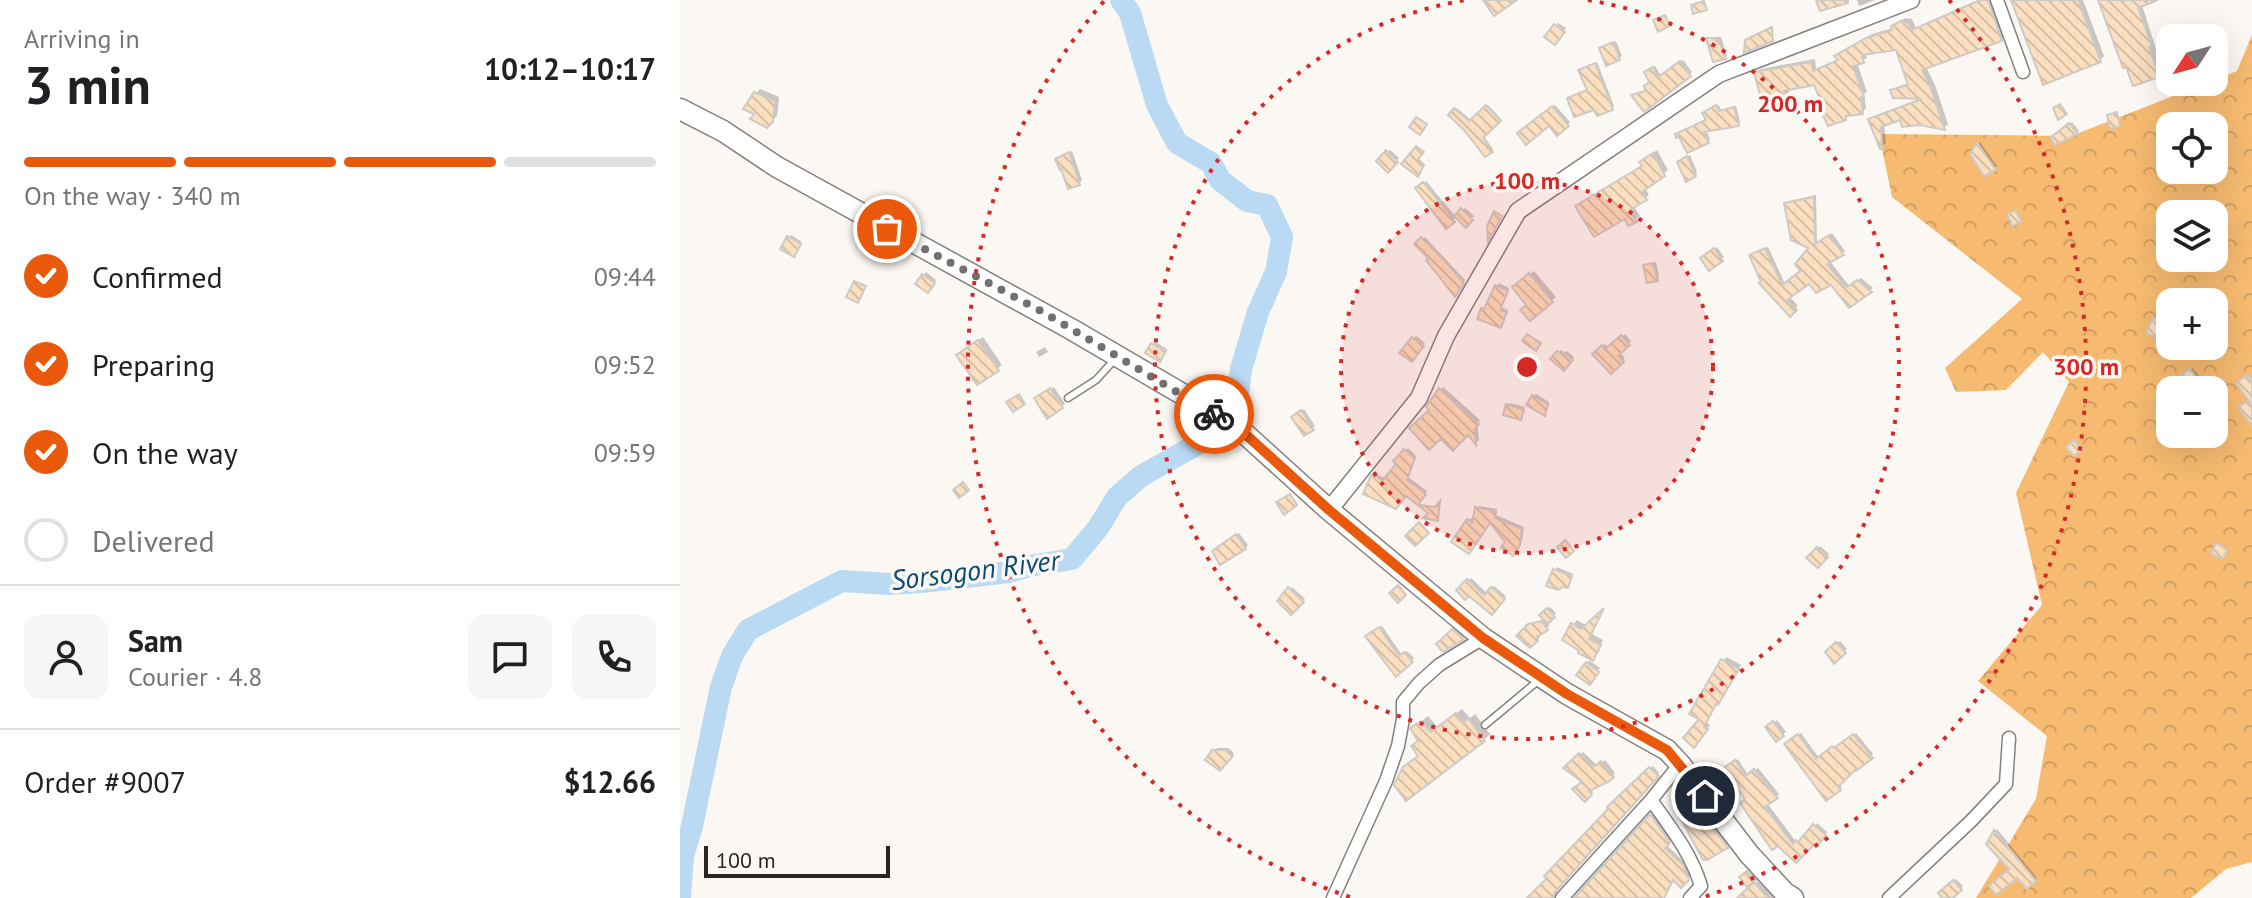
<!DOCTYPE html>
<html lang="en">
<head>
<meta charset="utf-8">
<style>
	:root { --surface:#fff; --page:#f6f6f6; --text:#202124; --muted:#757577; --line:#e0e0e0; --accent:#ea580c }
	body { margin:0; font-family:"PT Sans",sans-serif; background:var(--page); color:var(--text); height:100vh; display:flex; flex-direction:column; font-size:30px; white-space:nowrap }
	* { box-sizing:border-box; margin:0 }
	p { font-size:26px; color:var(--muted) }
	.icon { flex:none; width:44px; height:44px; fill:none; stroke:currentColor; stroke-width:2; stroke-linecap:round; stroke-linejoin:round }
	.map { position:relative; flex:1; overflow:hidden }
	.side { display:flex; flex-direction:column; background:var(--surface); width:680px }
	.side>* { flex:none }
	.needle { width:52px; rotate:234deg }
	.controls { position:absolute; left:1476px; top:24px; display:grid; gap:16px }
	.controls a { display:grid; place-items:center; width:72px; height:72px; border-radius:16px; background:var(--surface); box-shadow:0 8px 32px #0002; font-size:40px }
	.scale { position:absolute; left:24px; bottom:20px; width:186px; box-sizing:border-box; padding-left:8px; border:4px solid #282625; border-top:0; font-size:22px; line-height:28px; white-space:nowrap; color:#282625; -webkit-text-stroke:6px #fbf7f3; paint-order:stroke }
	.pin { position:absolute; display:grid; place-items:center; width:68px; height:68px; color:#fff; margin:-34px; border:4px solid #fff; border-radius:50%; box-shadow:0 2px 8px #0007 }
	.courier { position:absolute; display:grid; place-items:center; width:80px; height:80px; margin:-40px; border:6px solid #ea580c; border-radius:50%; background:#fff; color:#222; box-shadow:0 2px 10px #0007 }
	.overview em { font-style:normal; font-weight:600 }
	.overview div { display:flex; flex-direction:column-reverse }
	.overview { display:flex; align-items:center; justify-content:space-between; height:136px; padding:0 24px }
	h1 { font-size:52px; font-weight:600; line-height:60px }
	.bar { display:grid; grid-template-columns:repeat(4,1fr); gap:12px 8px; align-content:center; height:96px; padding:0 24px }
	.bar i { height:10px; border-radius:6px; background:var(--line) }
	.bar .active { background:var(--accent) }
	.bar p { grid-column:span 4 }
	.line { display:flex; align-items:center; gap:20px; padding:0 24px; border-top:2px solid var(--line) }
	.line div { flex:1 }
	.round { display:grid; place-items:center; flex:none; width:84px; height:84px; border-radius:16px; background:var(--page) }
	ol { padding:0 24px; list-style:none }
	li { display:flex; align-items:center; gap:24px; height:88px }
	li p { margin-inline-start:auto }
	li .icon { padding:8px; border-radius:50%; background:var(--accent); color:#fff; stroke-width:4 }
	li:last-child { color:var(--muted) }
	li i { width:44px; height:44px; border:4px solid var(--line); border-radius:50% }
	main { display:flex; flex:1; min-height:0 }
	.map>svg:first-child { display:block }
	.forest { fill:url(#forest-crowns); fill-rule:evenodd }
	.shadow { fill:#0003 }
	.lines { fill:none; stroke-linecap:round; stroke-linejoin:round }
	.river { stroke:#badaf4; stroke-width:22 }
	.building { fill:url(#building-back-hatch); stroke:#cecac6; stroke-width:2 }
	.service-casing { stroke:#84817d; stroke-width:9 }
	.minor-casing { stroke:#84817d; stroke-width:15 }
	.tertiary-casing { stroke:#84817d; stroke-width:19 }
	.trunk-casing { stroke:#84817d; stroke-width:23 }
	.service { stroke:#fff; stroke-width:6 }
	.minor { stroke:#fff; stroke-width:12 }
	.tertiary { stroke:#fff; stroke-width:16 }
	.trunk { stroke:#fff; stroke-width:20 }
	.done { stroke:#726f6d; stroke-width:8; stroke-dasharray:0 14.4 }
	.route { stroke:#ea580c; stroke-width:10 }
	.ring { fill:none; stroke:#d62828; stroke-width:4; stroke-dasharray:4 8 }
	.labels { text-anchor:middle; stroke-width:7; stroke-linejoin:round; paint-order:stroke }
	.water-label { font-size:28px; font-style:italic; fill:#0a4b75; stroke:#fbf7f3 }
	.centre { fill:#d62828; stroke:#fbf7f3; stroke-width:4 }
	.ring-label { font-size:24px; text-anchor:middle; font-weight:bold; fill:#d62828; stroke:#fbf7f3; stroke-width:7; stroke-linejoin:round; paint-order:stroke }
</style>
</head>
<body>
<main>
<section class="side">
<div class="overview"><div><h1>3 min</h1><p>Arriving in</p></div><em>10:12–10:17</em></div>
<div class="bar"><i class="active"></i><i class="active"></i><i class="active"></i><i></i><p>On the way · 340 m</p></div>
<ol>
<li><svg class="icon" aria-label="check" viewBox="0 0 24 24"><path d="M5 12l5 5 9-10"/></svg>Confirmed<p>09:44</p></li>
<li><svg class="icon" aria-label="check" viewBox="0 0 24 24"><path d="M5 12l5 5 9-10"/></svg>Preparing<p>09:52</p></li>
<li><svg class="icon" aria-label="check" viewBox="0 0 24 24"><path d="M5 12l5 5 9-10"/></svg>On the way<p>09:59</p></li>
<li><i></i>Delivered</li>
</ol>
<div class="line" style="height:144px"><a class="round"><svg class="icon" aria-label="person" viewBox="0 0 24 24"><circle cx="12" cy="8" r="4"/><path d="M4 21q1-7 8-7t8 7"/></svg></a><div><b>Sam</b><p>Courier · 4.8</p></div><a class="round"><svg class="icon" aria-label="chat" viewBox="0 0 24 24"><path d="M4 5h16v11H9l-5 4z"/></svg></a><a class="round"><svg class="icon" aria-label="phone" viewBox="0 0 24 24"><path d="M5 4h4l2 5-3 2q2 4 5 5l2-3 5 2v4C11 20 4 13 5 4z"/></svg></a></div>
<div class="line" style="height:104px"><div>Order #9007</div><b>$12.66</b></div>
</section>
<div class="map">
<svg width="1572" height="898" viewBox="0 0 1572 898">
	<defs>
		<pattern id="forest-crowns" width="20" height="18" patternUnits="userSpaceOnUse" patternTransform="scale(2)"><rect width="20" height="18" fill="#f6ba70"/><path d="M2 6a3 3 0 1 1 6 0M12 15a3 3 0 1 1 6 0" fill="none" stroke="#d3a061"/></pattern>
		<pattern id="building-back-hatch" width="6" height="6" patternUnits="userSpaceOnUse" patternTransform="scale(2)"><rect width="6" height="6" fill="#fadfc0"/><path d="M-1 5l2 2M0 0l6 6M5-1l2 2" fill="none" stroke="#d6bfa5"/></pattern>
	</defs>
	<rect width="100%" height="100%" fill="#fbf7f3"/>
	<!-- forest -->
	<path class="forest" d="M1572 35V862L1546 869 1511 898H1296L1356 799 1367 736 1298 681 1362 605 1336 493 1389 382 1363 352 1326 390 1276 392 1265 368 1342 299 1212 197 1199 134 1391 136 1557 71ZM1490 126H1534V170H1490ZM1490 214H1534V258H1490ZM1490 302H1534V346H1490ZM1490 390H1534V434H1490Z"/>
	<!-- shadow -->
	<path class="shadow" d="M1177 0H1195L1179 6Z
		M1298 0H1312L1325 36 1321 40 1246 67 1255 85 1268 124 1264 128 1221 118 1204 124 1206 143 1201 147 1191 120 1195 116 1244 97 1213 91 1217 87 1229 83 1217 48 1185 53 1187 58 1177 63 1187 92 1184 94 1186 108 1182 112 1170 114 1165 119 1142 100 1136 83 1108 88 1109 92 1105 96 1077 73 1081 69 1135 59 1136 69 1160 59 1161 52 1192 34 1213 28 1217 22 1226 18 1232 19 1236 28Z
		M1333 0H1403L1424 56 1420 60 1402 67Z
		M1420 0H1475L1462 5 1483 71 1479 75Z
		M878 23 886 28 875 42 867 37Z
		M1030 37H1041L1047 56 1044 58 1028 39Z
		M936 41 942 56 939 58 921 48Z
		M1003 60 1012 72 1000 83 954 95 967 90 971 82 968 70 975 66 981 76Z
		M917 62 934 106 932 109 916 108 889 98 909 90 903 68Z
		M80 89 99 97 97 116 86 126 78 114 76 94Z
		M808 105 821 119 803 135 813 149 806 155 785 128 770 115 777 108 792 121Z
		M875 105 890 122 877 133 869 124 851 125Z
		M1039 105 1041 110 1056 106 1060 122 1058 124 1026 130 1030 139 1028 141 1000 133 1028 119 1026 111Z
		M1392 122 1399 131 1397 133 1372 138Z
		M1300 142 1317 166 1315 168 1292 154Z
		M710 150 719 158 707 170 698 161Z
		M977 150 988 170 965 188 969 195 954 206 960 216 949 223 946 216 966 158Z
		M392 151 402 180 399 183 380 157Z
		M1010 155 1017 172 1015 175 1002 160Z
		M746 181 776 217 785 208 794 216 786 225 777 216 767 226 738 188Z
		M1136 195 1137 244 1152 233 1165 251 1149 260 1170 287 1181 278 1193 288 1169 306 1151 283 1130 281 1109 296 1118 306 1110 314 1074 253 1088 247 1105 284 1122 271 1131 247 1106 204 1109 201Z
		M111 235 122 242 116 252 109 237Z
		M745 237 785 280 777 293 751 258 737 244Z
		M1037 247 1044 257 1042 259 1025 256Z
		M976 262 979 276 977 279 965 266Z
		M854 271 876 297 871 301 848 305 839 283Z
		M246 272 256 280 251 288 238 284Z
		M819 283 829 288 821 307 828 310 821 325 803 309Z
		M1477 317 1490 322V339L1474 319Z
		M945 334 951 341 939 352 945 358 932 371 915 354 925 344 929 348Z
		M736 336 745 343 731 360 722 352Z
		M303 337 322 365 317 369 283 351Z
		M475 342 487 349 482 357 472 344Z
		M365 347 368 352 359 357 356 352Z
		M881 350 885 353 887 351 894 357 884 368 873 359Z
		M1513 368 1522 380 1510 390 1503 376Z
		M374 387 385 404 368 416 359 396Z
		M763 387 800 420 797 424 799 440 797 442 788 432 752 410Z
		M856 394 869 402 865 413 853 396Z
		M830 403 845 407 841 418 828 405Z
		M624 409 635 426 633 428 616 415Z
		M728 448 736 456 728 477 747 491 738 502 693 476 695 474 707 479 719 464 716 461Z
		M799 506 817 509 816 515 844 527 842 541 833 553 828 542 810 520 791 549 788 520 791 518 795 520 797 508Z
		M559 533 568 545 565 548 537 549Z
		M1140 546 1149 554 1138 566 1129 558Z
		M877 567 893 574 887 586 875 570Z
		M791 578 808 594 814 586 826 596 812 612 789 593 778 590Z
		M612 587 625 599 611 612 600 601Z
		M870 607 876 613 867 622 869 626 859 634 860 637 850 646 839 636 852 623 866 619 862 615Z
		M923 611 912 634 923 640 916 654 910 661 920 668 912 680 907 663 912 658 893 625 897 620 907 626Z
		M702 626 722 655 727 651 734 658 717 674 690 634Z
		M776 628 785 636 763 650 758 644Z
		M1160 641 1167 649 1154 661 1148 652Z
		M1047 657 1061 665 1042 699 1037 702 1026 722 1030 725 1018 742 1022 719 1043 660Z
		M782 709 790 718 795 714 810 734 804 740 740 755 739 723 748 716 758 728Z
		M1097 720 1106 732 1096 740 1087 727Z
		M1121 733 1139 758 1156 745 1158 748 1176 733 1193 754 1159 783 1162 787 1147 799 1109 742Z
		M537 748H548L554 753 540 769 534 751Z
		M903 752 918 766 925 760 935 773 927 780 910 788 913 792 905 799 904 782 886 768Z
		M1058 759 1068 775 1078 768 1099 794 1087 803 1117 843 1120 839 1122 841 1137 823 1147 832 1136 845 1134 842 1116 861 1067 799 1046 767Z
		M973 766 979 773 877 887 876 898H851L910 833 930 807Z
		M1016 797 1051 842 1046 846 1003 806Z
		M973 814 991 839 986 844 1005 863 1010 876 1001 885 994 878 983 898H897Z
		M1317 829 1357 878 1347 886 1309 843Z
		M1276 879 1283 886 1270 898H1265L1261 893Z
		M1078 881 1094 898H1060Z"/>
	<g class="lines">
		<!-- river -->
		<path class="river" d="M0 897 3 856 12 826 41 687 52 656 68 630 162 581 208 584 242 582 329 572 350 566 392 559 418 528 437 497 461 476 532 436 557 404 561 369 578 312 596 272 602 237 587 205 567 201 540 180 531 163 497 143 477 105 450 13 441 0"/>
	</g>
	<!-- building -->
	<path class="building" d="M803 0H837L814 16Z
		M1136 0H1168V3L1140 11Z
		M1300 0H1308L1322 41 1242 70 1251 89 1265 130 1240 125 1222 127 1220 120 1201 127 1202 149H1200L1188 119 1242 99 1213 98 1210 90 1228 85 1216 50 1182 55 1184 63 1173 66 1184 97H1181L1183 114 1166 116V120L1148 126 1141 111 1140 100 1134 85 1104 91 1106 98 1083 107 1074 72 1131 62 1133 71 1158 60 1154 56 1186 38 1212 30 1211 26 1221 21 1228 23 1232 30Z
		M1331 0H1398L1421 62 1363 85Z
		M1418 0H1478L1458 8 1472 46 1469 47 1480 77 1453 86 1446 67 1443 68Z
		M1024 1 1027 10 1013 14 1011 5Z
		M985 15 990 26 978 32 973 20Z
		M874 24 885 32 875 45 864 37Z
		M1092 27 1093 41 1064 53 1065 40Z
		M1026 38H1038L1046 59 1033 62Z
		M933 42 940 60 926 66 919 48Z
		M1000 61 1011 76 964 112 951 95 965 91 964 86 969 82 964 72 973 67 978 77Z
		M915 63 933 110 917 116 914 110 894 117 887 98 907 90 898 70Z
		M74 92 95 101 93 122 87 128 70 119 74 114 63 109Z
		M1380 104 1387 114 1378 120 1373 108Z
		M806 105 821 121 803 138 813 152 805 157 784 130 768 115 774 108 789 121Z
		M1036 105 1039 111 1054 107 1059 126 1024 132 1029 143 1007 153 999 137 996 138 995 134 1026 120 1022 113Z
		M872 106 889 126 877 136 869 126 846 145 837 133Z
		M1437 112 1440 126 1430 129 1427 115Z
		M736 117 747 124 740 135 729 127Z
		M1389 123 1398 134 1375 145 1370 138Z
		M1297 143 1316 170 1304 176 1290 154Z
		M736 146 744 152 738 159 744 165 738 177 721 164Z
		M706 150 718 162 708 173 696 161Z
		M389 152 400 185 388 189 381 169 380 170 375 159Z
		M973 153 985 176 962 192 967 200 950 210 957 222 948 226 945 219 914 237 895 206 962 166 959 162Z
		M1007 156 1016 176 1006 182 997 162Z
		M743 182 775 222 766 229 735 188Z
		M1134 197 1135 244 1149 235 1164 255 1147 264 1166 288 1177 280 1192 292 1169 308 1151 285 1136 293 1129 284 1107 300 1117 310 1110 317 1079 283 1081 282 1069 255 1085 248 1102 285 1120 271 1115 264 1128 248 1111 240 1104 203Z
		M781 208 793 220 786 228 774 216Z
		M1335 210 1341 221 1333 226 1327 215Z
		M814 211 822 216 808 242 807 226Z
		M107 236 121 244 114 257 100 249Z
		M741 237 756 251 784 283 775 297 746 260 748 258 734 244Z
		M1034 248 1043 261 1029 271 1020 258Z
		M973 263 978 281 967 283 963 265Z
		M849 273 873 302 850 321 840 310 846 305 832 287Z
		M242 274 255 283 248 293 235 284Z
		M174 281 186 286 178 303 166 297Z
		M815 285 828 291 820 310 827 312 821 328 797 319 801 308 804 309Z
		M1473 318 1490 325V343L1466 333Z
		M847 334 861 343 856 351 842 341Z
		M941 335 950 345 938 356 944 362 931 374 912 354 922 345 925 349Z
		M732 337 744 346 732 362 719 353Z
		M298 340 319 371 297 385 276 355Z
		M471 343 486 351 480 362 465 353Z
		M877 351 882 354 883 352 893 360 884 371 870 359Z
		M1510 369 1521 384 1513 390H1507L1498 378Z
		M1567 375 1572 381V405L1556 383Z
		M370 388 383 408 367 419 354 398Z
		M759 388 799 424 795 429 796 445 788 435 773 451 761 439 749 450 729 428 749 410 746 407Z
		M339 394 345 404 333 412 326 402Z
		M852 395 868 404 865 416 846 405Z
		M1568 401 1572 406V426L1558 407Z
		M826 404 844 410 841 420 823 415Z
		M621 410 634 430 624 436 611 417Z
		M1393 440 1402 449 1394 456 1386 447Z
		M724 449 735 458 727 480 746 494 738 505 726 496 716 509 683 494 691 475 703 480 716 464 713 461Z
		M283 482 289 490 279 498 273 490Z
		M610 494 617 505 604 515 596 502Z
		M760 501 758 521 743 518 748 513 738 505 755 507Z
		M795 507 816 511 815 518 842 529 840 545 833 556 821 547 825 542 810 523 789 554 771 542 787 519 792 523Z
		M739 522 749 533 735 546 725 536Z
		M556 534 566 549 540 565 532 551Z
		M885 540 894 551 886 558 877 547Z
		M1536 543 1548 550 1542 559 1531 553Z
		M1137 547 1148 557 1138 568 1126 558Z
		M873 569 892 576 888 588 883 587 878 590 866 586Z
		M787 579 804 595 811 587 825 599 812 615 789 596 785 600 776 590Z
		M718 585 726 595 718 603 709 593Z
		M608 587 624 602 611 615 597 601Z
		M867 608 875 617 868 624 859 615Z
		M924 608 909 639 921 645 913 661 898 653V650L882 640 891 623 901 629Z
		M862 621 868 630 857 637 858 641 850 648 836 636 848 624Z
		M699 627 719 656 724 652 733 662 716 677 685 636Z
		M772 629 784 639 763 652 756 644Z
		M1156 642 1166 653 1154 664 1145 652Z
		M1041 659 1059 669 1038 705 1036 704 1024 727 1028 729 1014 748 1003 738 1019 719 1009 714Z
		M906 662 919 672 910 685 896 675Z
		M776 713 783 723 788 718 805 741 726 801 714 785 723 767 738 756 731 746 738 741 730 728 741 721 751 732Z
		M1093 721 1104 736 1096 742 1085 727Z
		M1118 734 1136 759 1152 746 1154 748 1173 734 1193 758 1176 771 1175 770 1158 787 1161 790 1146 801 1104 744Z
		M532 750H545L553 756 540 771 525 760Z
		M899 753 914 767 921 761 934 777 928 782 909 791 912 795 905 802 892 789 902 782 883 768Z
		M1055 760 1065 776 1074 769 1098 798 1085 807 1113 844 1116 840 1118 842 1133 824 1146 835 1137 847 1134 845 1116 863 1098 846 1092 850 1060 803 1065 799 1042 769Z
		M969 767 979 776 875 892 873 898H847L867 878 864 876 928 809 927 807Z
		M1011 800 1048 848 1027 860H1023L996 810Z
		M970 814 990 843 985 848 1003 865 1009 880 1001 888 993 880 984 898H894Z
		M1314 830 1356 881 1347 889 1337 878 1316 895 1309 886 1329 869 1306 844Z
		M1067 871 1076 880 1067 887 1059 877Z
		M1273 880 1282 890 1273 898H1262L1258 893Z
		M1074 882 1088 898H1057Z"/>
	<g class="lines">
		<!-- service casing -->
		<g class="service-casing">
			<path id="service" d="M388 398 416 380 436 358
				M805 725 859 680"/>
		</g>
		<!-- minor casing -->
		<g class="minor-casing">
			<path id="minor" d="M1317 0 1343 72
				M971 800C991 828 1011 853 1021 886L1010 898
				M653 898 706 781 718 746 723 719V702L739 683 759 665 803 638
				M882 898 971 800 1000 764
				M1209 898 1291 821 1326 784 1329 738"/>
		</g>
		<!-- tertiary casing -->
		<g class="tertiary-casing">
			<path id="tertiary" d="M649 510 739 398 766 336 838 211 1039 74 1231 0"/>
		</g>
		<!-- trunk casing -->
		<g class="trunk-casing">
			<path id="trunk" d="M0 109 43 131 97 167 391 329 509 398 564 433 649 510 803 638 887 694 987 750 1000 764 1069 854 1105 893 1113 898"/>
		</g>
		<!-- service -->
		<use href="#service" class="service"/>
		<!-- minor -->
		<use href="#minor" class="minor"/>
		<!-- tertiary -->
		<use href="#tertiary" class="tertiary"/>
		<!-- trunk -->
		<use href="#trunk" class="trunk"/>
	</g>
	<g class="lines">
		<!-- done -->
		<path class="done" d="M207 229 363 312 534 414"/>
		<!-- route -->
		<path class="route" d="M534 414 564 433 649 510 803 638 887 694 987 750 1025 796"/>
	</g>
	<!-- distance rings -->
	<circle cx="847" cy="367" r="186" fill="#d62828" fill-opacity=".12"/>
	<g class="ring">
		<circle cx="847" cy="367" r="186"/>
		<path d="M908 0A372 372 0 1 1 786 0"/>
		<path d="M670 897A559 559 0 0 1 425 0M1269 0A559 559 0 0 1 1024 897"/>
	</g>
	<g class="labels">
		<!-- water labels -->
		<g class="water-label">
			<text transform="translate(295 570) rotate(-7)" y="10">Sorsogon River</text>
		</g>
	</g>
	<circle cx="847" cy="367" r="12" class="centre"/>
	<g class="ring-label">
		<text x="1110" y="112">200 m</text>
		<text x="847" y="189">100 m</text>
		<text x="1406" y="375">300 m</text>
	</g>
</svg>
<div class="controls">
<a><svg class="needle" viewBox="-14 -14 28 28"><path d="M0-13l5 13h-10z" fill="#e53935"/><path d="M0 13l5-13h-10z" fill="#757577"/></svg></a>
<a><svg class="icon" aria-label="locate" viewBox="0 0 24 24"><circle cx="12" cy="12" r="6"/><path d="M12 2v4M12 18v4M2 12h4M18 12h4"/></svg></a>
<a><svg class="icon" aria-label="layers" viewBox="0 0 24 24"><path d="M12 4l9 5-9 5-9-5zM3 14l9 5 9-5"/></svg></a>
<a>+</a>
<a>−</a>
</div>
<div class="scale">100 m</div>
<div class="pin" style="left:207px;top:229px;background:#ea580c"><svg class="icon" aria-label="bag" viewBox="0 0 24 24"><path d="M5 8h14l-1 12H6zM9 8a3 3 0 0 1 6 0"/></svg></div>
<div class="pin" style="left:1025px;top:796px;background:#1f2937"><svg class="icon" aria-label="home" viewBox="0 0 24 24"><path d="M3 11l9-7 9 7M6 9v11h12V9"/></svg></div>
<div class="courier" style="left:534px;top:414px"><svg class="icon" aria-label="bike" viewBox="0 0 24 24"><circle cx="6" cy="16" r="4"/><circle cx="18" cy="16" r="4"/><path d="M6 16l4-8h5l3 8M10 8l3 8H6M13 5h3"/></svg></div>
</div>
</main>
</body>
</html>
